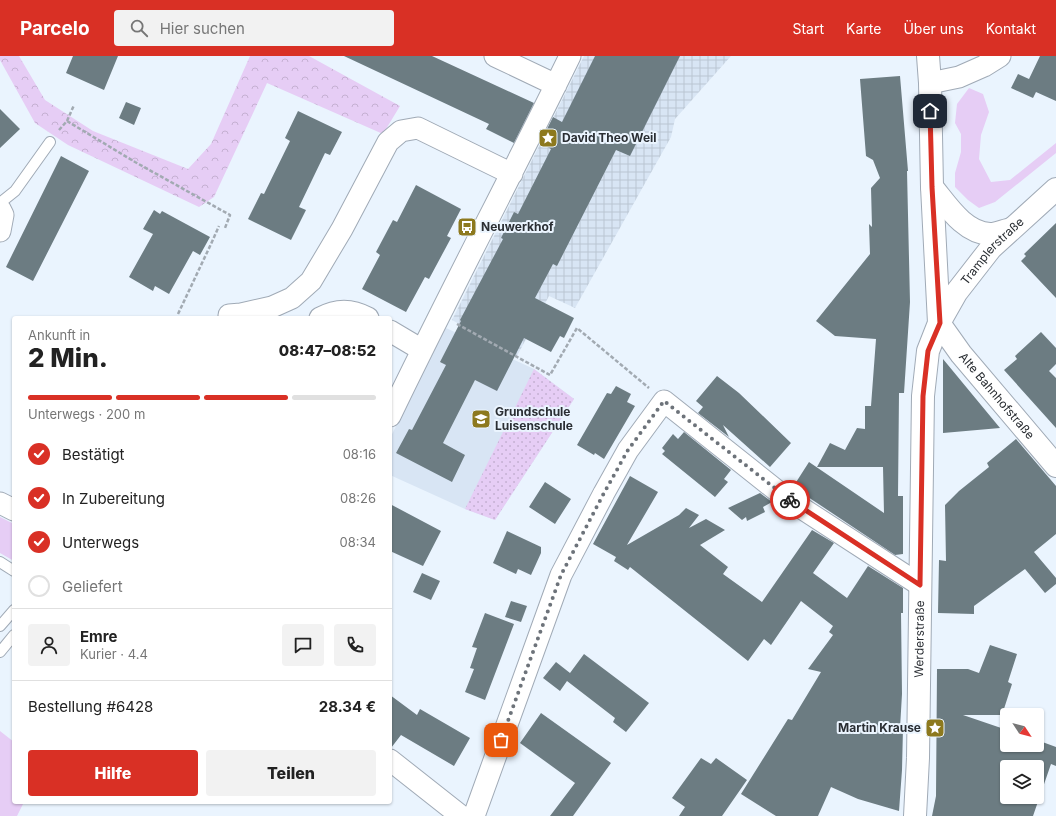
<!DOCTYPE html>
<html lang="de">
<head>
<meta charset="utf-8">
<style>
	:root { --surface:#fff; --page:#f2f2f2; --text:#222; --muted:#767676; --line:#e0e0e0; --accent:#d93025 }
	body { margin:0; font-family:Inter,sans-serif; background:var(--page); color:var(--text); height:100vh; display:flex; flex-direction:column; font-size:15px; white-space:nowrap }
	* { box-sizing:border-box; margin:0 }
	p { font-size:13px; color:var(--muted) }
	.icon { flex:none; width:22px; height:22px; fill:none; stroke:currentColor; stroke-width:2; stroke-linecap:round; stroke-linejoin:round }
	.map { position:relative; flex:1; overflow:hidden }
	.panel { position:absolute; left:12px; top:260px; width:380px; height:488px; display:flex; flex-direction:column; background:var(--surface); border-radius:4px; box-shadow:0 1px 3px #0004 }
	.panel>* { flex:none }
	.needle { width:26px; rotate:126deg }
	.fabs { position:absolute; left:1000px; top:652px; display:grid; gap:8px }
	.fabs a { display:grid; place-items:center; width:44px; height:44px; border-radius:4px; background:var(--surface); box-shadow:0 1px 3px #0004; font-size:20px }
	.pin { position:absolute; display:grid; place-items:center; width:34px; height:34px; color:#fff; margin:-17px; border-radius:8px; box-shadow:0 2px 6px #0006 }
	.courier { position:absolute; display:grid; place-items:center; width:40px; height:40px; margin:-20px; border:3px solid #d93025; border-radius:50%; background:#fff; color:#222; box-shadow:0 1px 5px #0007 }
	.overview em { font-style:normal; font-weight:800 }
	.overview div { display:flex; flex-direction:column-reverse }
	.overview { display:flex; align-items:center; justify-content:space-between; height:68px; padding:0 16px }
	h1 { font-size:26px; font-weight:800; line-height:30px }
	.bar { display:grid; grid-template-columns:repeat(4,1fr); gap:6px 4px; align-content:center; height:48px; padding:0 16px }
	.bar i { height:5px; border-radius:3px; background:var(--line) }
	.bar .active { background:var(--accent) }
	.bar p { grid-column:span 4 }
	.line { display:flex; align-items:center; gap:10px; padding:0 16px; border-top:1px solid var(--line) }
	.line div { flex:1 }
	.round { display:grid; place-items:center; flex:none; width:42px; height:42px; border-radius:4px; background:var(--page) }
	ol { padding:0 16px; list-style:none }
	li { display:flex; align-items:center; gap:12px; height:44px }
	li p { margin-inline-start:auto }
	li .icon { padding:4px; border-radius:50%; background:var(--accent); color:#fff; stroke-width:4 }
	li:last-child { color:var(--muted) }
	li i { width:22px; height:22px; border:2px solid var(--line); border-radius:50% }
	.button { display:flex; gap:8px; margin-top:auto; padding:8px 16px }
	.button a { flex:1; height:46px; border-radius:4px; background:var(--accent); color:#fff; font-size:16px; font-weight:800; line-height:46px; text-align:center }
	.button a+a { background:var(--page); color:var(--text) }
	header { display:flex; align-items:center; gap:24px; box-sizing:border-box; height:56px; padding:0 20px; background:var(--accent); color:#fff }
	header strong { font-size:19px }
	nav { display:flex; gap:22px; margin-inline-start:auto; font-size:14px }
	.search { width:280px; height:36px; background:var(--page); display:flex; align-items:center; gap:10px; box-sizing:border-box; padding:0 14px; border-radius:4px; color:var(--muted); font-size:15px }
	.map>svg:first-child { display:block }
	.built { fill:#d8e5f4 }
	.industrial { fill:url(#industrial-grid) }
	.green { fill:#e6cdf5 }
	.forest { fill:url(#forest-crowns) }
	.park { fill:url(#park-dots) }
	.building { fill:#6c7c82; fill-rule:evenodd }
	.lines { fill:none; stroke-linecap:round; stroke-linejoin:round }
	.lane-casing { stroke:#a0aab6; stroke-width:12 }
	.street-casing { stroke:#a0aab6; stroke-width:23 }
	.secondary-casing { stroke:#a0aab6; stroke-width:24 }
	.path { stroke:#a2aab2; stroke-width:2.5; stroke-dasharray:4 2; stroke-linecap:butt }
	.lane { stroke:#fff; stroke-width:10 }
	.street { stroke:#fff; stroke-width:21 }
	.secondary { stroke:#fff; stroke-width:22 }
	.done { stroke:#6d737a; stroke-width:4; stroke-dasharray:0 7.2 }
	.route { stroke:#d93025; stroke-width:5 }
	.labels { text-anchor:middle; stroke-width:4; stroke-linejoin:round; paint-order:stroke }
	.poi-label { font-size:12px; font-weight:bold; fill:#2a2e33; stroke:#eaf4fe; text-anchor:start }
	.street-label { font-size:12px; fill:#2a2e33; stroke:#eaf4fe }
</style>
</head>
<body>
<header>
<strong>Parcelo</strong>
<div class="search"><svg class="icon" aria-label="search" viewBox="0 0 24 24"><circle cx="10" cy="10" r="6"/><path d="M15 15l6 6"/></svg>Hier suchen</div>
<nav><a>Start</a><a>Karte</a><a>Über uns</a><a>Kontakt</a></nav>
</header>
<div class="map">
<svg width="1056" height="760" viewBox="0 0 1056 760">
	<defs>
		<pattern id="industrial-grid" width="8" height="8" patternUnits="userSpaceOnUse"><rect width="8" height="8" fill="#d8e5f4"/><path d="M0 4h8M4 0v8" fill="none" stroke="#bac5d2"/></pattern>
		<pattern id="forest-crowns" width="20" height="18" patternUnits="userSpaceOnUse"><rect width="20" height="18" fill="#e6cdf5"/><path d="M2 6a3 3 0 1 1 6 0M12 15a3 3 0 1 1 6 0" fill="none" stroke="#c5b0d2"/></pattern>
		<pattern id="park-dots" width="8" height="8" patternUnits="userSpaceOnUse"><rect width="8" height="8" fill="#e6cdf5"/><path d="M2 2h.1M6 6h.1" fill="none" stroke="#c5b0d2" stroke-width="1.8" stroke-linecap="round"/></pattern>
	</defs>
	<rect width="100%" height="100%" fill="#eaf4fe"/>
	<!-- built -->
	<path class="built" d="M446 272 534 313 574 343 495 464 465 453 390 419V382Z"/>
	<!-- industrial -->
	<path class="industrial" d="M584 0H731L675 63 671 81 575 252 549 240 517 300 452 264Z"/>
	<!-- green -->
	<path class="green" d="M969 32 983 38 989 56 981 79 979 103 991 126 1010 124 1056 87V97L995 146 979 152 968 144 955 131V117L961 96V78L955 67 957 48Z
		M0 461 14 468V505L0 497Z
		M0 675 14 686V746H24L17 760H0Z"/>
	<!-- forest -->
	<path class="forest" d="M0 0H19L45 44 93 75 188 113 211 88 250 0H309L400 50 383 78 267 27 214 141 199 151 68 89 35 67 0 4Z"/>
	<!-- park -->
	<path class="park" d="M534 313 574 343 495 464 465 453Z"/>
	<!-- building -->
	<path class="building" d="M73 0H118L104 34 66 17Z
		M344 0H432L534 47 514 87 486 73 489 68Z
		M595 0H680L630 100 616 94 557 210 553 208 535 242 574 262 564 282 560 280 551 296 524 282 497 335 475 324 443 387 465 399 452 426 396 397 409 373 412 374 446 309 440 306 461 265 460 264 503 183 501 182 514 156 518 158 551 93 540 87 553 61 562 66Z
		M1040 0H1056V45L1036 36 1033 42 1011 32 1018 18 1029 23Z
		M900 20 908 115H907L910 246 904 337H899L898 440H903V498L895 499 793 431 809 406 884 457 883 411H817L830 387 845 394 857 372 865 373V350H871L876 283 835 280 816 265 870 198 869 168 872 171 871 132 880 122 873 104 866 100 860 23Z
		M126 46 141 52 134 69 119 62Z
		M0 53 20 73 0 92Z
		M298 55 342 76 330 99 325 97 299 151 306 154 291 184 248 163 261 137 264 138 290 85 285 82Z
		M61 100 89 115 33 225 6 211Z
		M416 129 461 153 447 180 451 182 429 223 425 221 406 256 362 233 380 199 376 196 393 164 397 166Z
		M154 154 160 158 162 155 210 181 200 199 193 195 169 238 155 230 153 235 129 221 153 178 143 173Z
		M1056 167V242L1021 205 1026 200 1024 198Z
		M1041 276 1056 292V308L1049 315 1056 322V372L1004 314 1017 303 1015 300Z
		M943 303 1000 372 943 377Z
		M717 320 739 337 791 387 770 411 723 369 729 381 698 357 703 351 696 345Z
		M616 330 631 338 627 346 635 350 604 403 595 397 594 399 577 389 607 337 611 338Z
		M684 376 731 414 724 423 728 426 715 441 662 398 665 395 662 392 673 378 678 383Z
		M1016 383 1056 430V478L1034 496 1056 522V528L1045 537 1025 513 974 550V558L938 557 939 504 946 505 945 449 959 435 989 411 987 407Z
		M630 420 658 436 627 489 679 459 686 452 699 459 689 472 706 463 725 474 700 489 728 511 723 518 762 546 812 474 834 487 813 517 847 542 868 510 903 532V557H901L902 638 900 672H903L902 714 899 755 858 743 831 731 818 760H776L741 738 788 663 792 664 821 616 808 613 833 579 829 576 833 570 801 545 771 589 764 583 748 605 630 511 628 514 614 505 616 501 593 488Z
		M545 426 571 443 555 468 529 451Z
		M760 437 772 446 763 451 765 456 747 465 746 461 742 464 728 452Z
		M390 448 441 475 423 510 390 495Z
		M507 475 541 491V497L531 519 518 513 516 518 493 507Z
		M422 517 440 525 431 544 413 536Z
		M511 545 527 550 521 566 505 561Z
		M485 557 514 568 485 644 465 636 474 613 470 612 477 592 472 591Z
		M990 589 1017 598 1008 626 1012 628 1002 659H963L1007 674V689H1037V684L1056 691V710L1051 708 1033 760H932L936 740 937 613H968L979 617ZM1007 711H1037V741H1007Z
		M584 598 649 647 626 676 613 666 615 662 567 625 560 635 543 622 556 606 570 617Z
		M390 639 417 659 420 653 470 682 454 710 401 679 391 692H390Z
		M541 657 611 707 573 760H550L575 727 520 687Z
		M701 702 711 708 716 702 747 724 722 760H679L685 751 672 742Z"/>
	<g class="lines">
		<!-- lane casing -->
		<g class="lane-casing">
			<path id="lane" d="M0 147 15 135 50 86
				M0 506 14 515
				M0 570 14 554
				M0 596 14 579"/>
		</g>
		<!-- street casing -->
		<g class="street-casing">
			<path id="street" d="M495 0 556 29
				M930 27 959 21 984 10 1000 0
				M0 153 3 159 0 175
				M229 259 241 258 272 251 292 242 311 225 342 173 388 86 401 75 418 72 512 118
				M320 262C337 253 351 253 368 262
				M390 275 422 294
				M390 360C448 239 511 121 570 0
				M0 447 14 454
				M390 704 461 760
				M474 760 561 519 604 437 628 394 664 345 786 442 920 529"/>
		</g>
		<!-- secondary casing -->
		<g class="secondary-casing">
			<g id="secondary">
				<path d="M932 131C947 149 964 177 990 178 997 178 1005 174 1011 173"/>
				<path id="s1" d="M939 267 961 298 1056 410"/>
				<path id="s2" d="M939 267 956 237 991 192 1056 133"/>
				<path id="s3" d="M915 760 918 702 923 340 928 295 939 267 932 131 930 27 928 0"/>
			</g>
		</g>
		<!-- path -->
		<path class="path" d="M67 65 135 106 230 159 225 172
			M59 74 67 65 74 49
			M178 258 211 188 219 170
			M457 268 550 319 577 272 649 332"/>
		<!-- lane -->
		<use href="#lane" class="lane"/>
		<!-- street -->
		<use href="#street" class="street"/>
		<!-- secondary -->
		<use href="#secondary" class="secondary"/>
	</g>
	<g class="lines">
		<!-- done -->
		<path class="done" d="M501 684 561 519 604 437 628 394 664 345 790 444"/>
		<!-- route -->
		<path class="route" d="M790 444 920 529 923 340 928 295 940 267 932 131 930 55"/>
	</g>
	<!-- icons -->
	<defs>
		<g id="sight-square" transform="scale(1)"><rect x="-9" y="-9" width="18" height="18" rx="4" fill="#8d791e" stroke="#eaf4fe"/><path d="M0-6L1.8-2.2L6-1.7L2.9 1.2L3.7 5.4L0 3.3L-3.7 5.4L-2.9 1.2L-6-1.7L-1.8-2.2Z" fill="#fff"/></g>
		<g id="bus-square" transform="scale(1)"><rect x="-9" y="-9" width="18" height="18" rx="4" fill="#8d791e" stroke="#eaf4fe"/><path d="M-5-6H5V4H4V6H2V4H-2V6H-4V4H-5ZM-3.5-4V0h7V-4ZM-3.5 1.2v1.5H-2V1.2ZM2 1.2v1.5H3.5V1.2Z" fill="#fff"/></g>
		<g id="school-square" transform="scale(1)"><rect x="-9" y="-9" width="18" height="18" rx="4" fill="#8d791e" stroke="#eaf4fe"/><path d="M0-5L7-2L0 1L-7-2ZM-4 1L0 2.5L4 1V4Q0 6-4 4Z" fill="#fff"/></g>
	</defs>
	<g fill-rule="evenodd">
		<use href="#sight-square" x="548" y="82"/>
		<use href="#bus-square" x="467" y="171"/>
		<use href="#school-square" x="481" y="363"/>
		<use href="#sight-square" x="935" y="672"/>
	</g>
	<g class="labels">
		<!-- poi labels -->
		<g class="poi-label">
			<text x="562" y="86">David Theo Weil</text>
			<text x="481" y="175">Neuwerkhof</text>
			<text x="495" y="360">Grundschule<tspan x="495" dy="14">Luisenschule</tspan></text>
			<text x="921" y="676" text-anchor="end">Martin Krause</text>
		</g>
		<!-- street labels -->
		<g class="street-label">
			<text dy="4" stroke="none"><textPath href="#s2" startOffset="90">Tramplerstraße</textPath></text>
			<text dy="4" stroke="none"><textPath href="#s1" startOffset="93">Alte Bahnhofstraße</textPath></text>
			<text dy="4" stroke="none"><textPath href="#s3" startOffset="177">Werderstraße</textPath></text>
		</g>
	</g>
</svg>
<div class="fabs">
<a><svg class="needle" viewBox="-14 -14 28 28"><path d="M0-13l5 13h-10z" fill="#e53935"/><path d="M0 13l5-13h-10z" fill="#767676"/></svg></a>
<a><svg class="icon" aria-label="layers" viewBox="0 0 24 24"><path d="M12 4l9 5-9 5-9-5zM3 14l9 5 9-5"/></svg></a>
</div>
<div class="pin" style="left:501px;top:684px;background:#ea580c"><svg class="icon" aria-label="bag" viewBox="0 0 24 24"><path d="M5 8h14l-1 12H6zM9 8a3 3 0 0 1 6 0"/></svg></div>
<div class="pin" style="left:930px;top:55px;background:#1f2937"><svg class="icon" aria-label="home" viewBox="0 0 24 24"><path d="M3 11l9-7 9 7M6 9v11h12V9"/></svg></div>
<div class="courier" style="left:790px;top:444px"><svg class="icon" aria-label="bike" viewBox="0 0 24 24"><circle cx="6" cy="16" r="4"/><circle cx="18" cy="16" r="4"/><path d="M6 16l4-8h5l3 8M10 8l3 8H6M13 5h3"/></svg></div>
<section class="panel">
<div class="overview"><div><h1>2 Min.</h1><p>Ankunft in</p></div><em>08:47–08:52</em></div>
<div class="bar"><i class="active"></i><i class="active"></i><i class="active"></i><i></i><p>Unterwegs · 200 m</p></div>
<ol>
<li><svg class="icon" aria-label="check" viewBox="0 0 24 24"><path d="M5 12l5 5 9-10"/></svg>Bestätigt<p>08:16</p></li>
<li><svg class="icon" aria-label="check" viewBox="0 0 24 24"><path d="M5 12l5 5 9-10"/></svg>In Zubereitung<p>08:26</p></li>
<li><svg class="icon" aria-label="check" viewBox="0 0 24 24"><path d="M5 12l5 5 9-10"/></svg>Unterwegs<p>08:34</p></li>
<li><i></i>Geliefert</li>
</ol>
<div class="line" style="height:72px"><a class="round"><svg class="icon" aria-label="person" viewBox="0 0 24 24"><circle cx="12" cy="8" r="4"/><path d="M4 21q1-7 8-7t8 7"/></svg></a><div><b>Emre</b><p>Kurier · 4.4</p></div><a class="round"><svg class="icon" aria-label="chat" viewBox="0 0 24 24"><path d="M4 5h16v11H9l-5 4z"/></svg></a><a class="round"><svg class="icon" aria-label="phone" viewBox="0 0 24 24"><path d="M5 4h4l2 5-3 2q2 4 5 5l2-3 5 2v4C11 20 4 13 5 4z"/></svg></a></div>
<div class="line" style="height:52px"><div>Bestellung #6428</div><b>28.34 €</b></div>
<div class="button"><a>Hilfe</a><a>Teilen</a></div>
</section>
</div>
</body>
</html>
